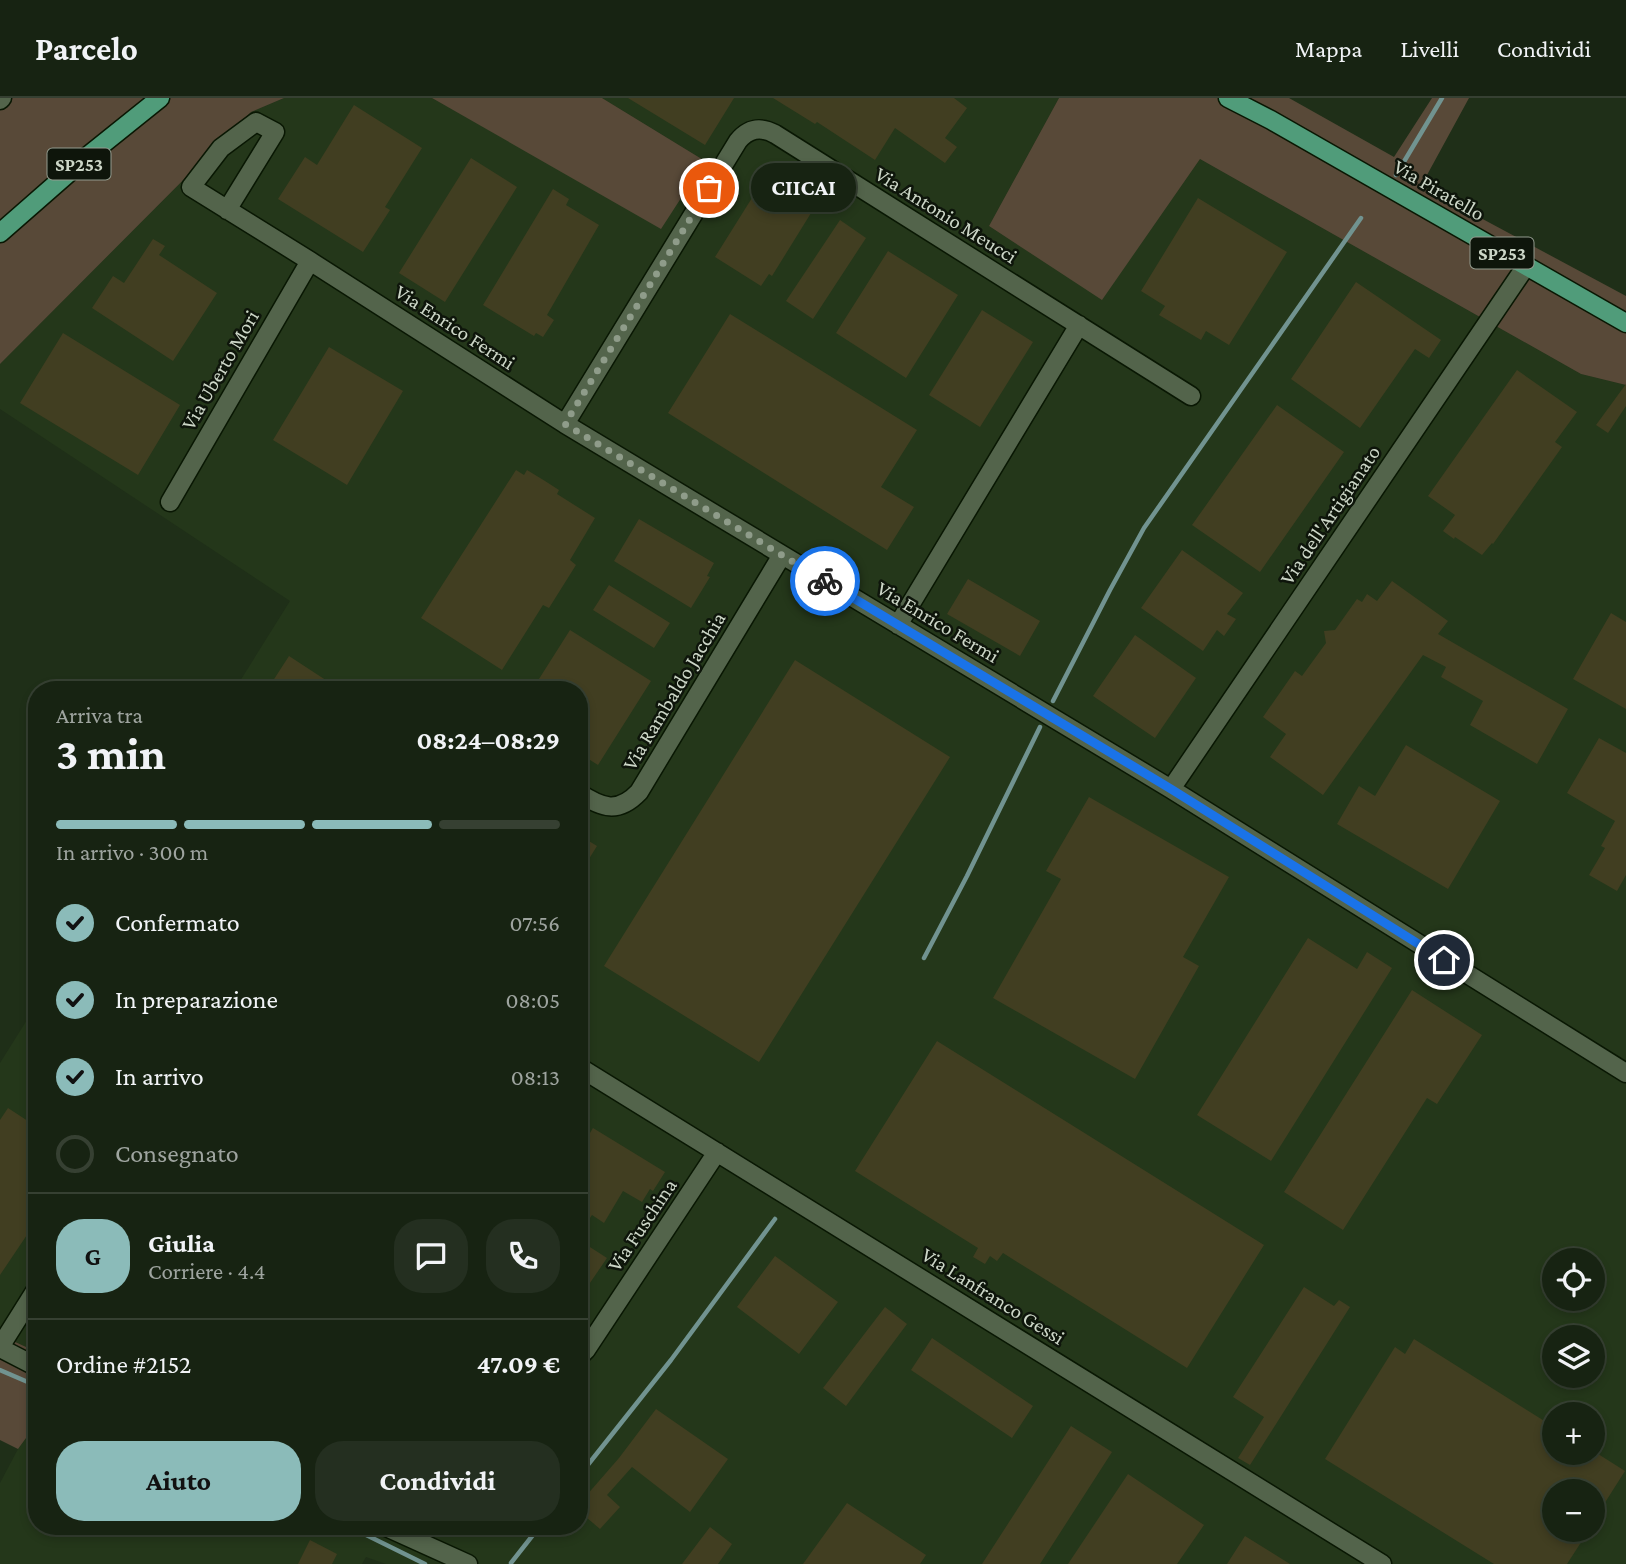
<!DOCTYPE html>
<html lang="it">
<head>
<meta charset="utf-8">
<style>
	:root { --surface:#172312; --page:#242f20; --text:#f1f3f6; --muted:#9ea49f; --line:#364032; --accent:#8bbbb9 }
	body { margin:0; font-family:"Crimson Pro",serif; background:var(--page); color:var(--text); height:100vh; display:flex; flex-direction:column; font-size:26px; white-space:nowrap }
	* { box-sizing:border-box; margin:0 }
	p { font-size:23px; color:var(--muted) }
	.icon { flex:none; width:38px; height:38px; fill:none; stroke:currentColor; stroke-width:2; stroke-linecap:round; stroke-linejoin:round }
	.map { position:relative; flex:1; overflow:hidden }
	.drawer { position:absolute; left:28px; top:583px; width:560px; height:854px; display:flex; flex-direction:column; background:var(--surface); border-radius:28px; box-shadow:0 4px 10px #0003,0 0 0 2px var(--line) }
	.drawer>* { flex:none }
	.tools { position:absolute; left:1542px; top:1150px; display:grid; gap:14px }
	.tools a { display:grid; place-items:center; width:63px; height:63px; border-radius:50%; background:var(--surface); box-shadow:0 4px 10px #0003,0 0 0 2px var(--line); font-size:35px }
	.pin { position:absolute; display:grid; place-items:center; width:60px; height:60px; color:#fff; margin:-30px; border:4px solid #fff; border-radius:50%; box-shadow:0 2px 7px #0007 }
	.courier { position:absolute; display:grid; place-items:center; width:70px; height:70px; margin:-35px; border:5px solid #1a73e8; border-radius:50%; background:#fff; color:#222; box-shadow:0 2px 9px #0007 }
	.bubble { position:absolute; height:49px; border-radius:24px; background:var(--surface); box-shadow:0 4px 10px #0003,0 0 0 2px var(--line); font-size:23px; font-weight:700; line-height:49px; text-align:center }
	.head em { font-style:normal; font-weight:700 }
	.head div { display:flex; flex-direction:column-reverse }
	.head { display:flex; align-items:center; justify-content:space-between; height:119px; padding:0 28px }
	h1 { font-size:46px; font-weight:700; line-height:52px }
	.bar { display:grid; grid-template-columns:repeat(4,1fr); gap:10px 7px; align-content:center; height:84px; padding:0 28px }
	.bar i { height:9px; border-radius:5px; background:var(--line) }
	.bar .current { background:var(--accent) }
	.bar p { grid-column:span 4 }
	.line { display:flex; align-items:center; gap:18px; padding:0 28px; border-top:2px solid var(--line) }
	.line div { flex:1 }
	.round { display:grid; place-items:center; flex:none; width:74px; height:74px; border-radius:28px; background:var(--page) }
	ol { padding:0 28px; list-style:none }
	li { display:flex; align-items:center; gap:21px; height:77px }
	li p { margin-inline-start:auto }
	li .icon { padding:7px; border-radius:50%; background:var(--accent); color:#111; stroke-width:4 }
	li:last-child { color:var(--muted) }
	li i { width:38px; height:38px; border:4px solid var(--line); border-radius:50% }
	.action { display:flex; gap:14px; margin-top:auto; padding:14px 28px }
	.action a { flex:1; height:80px; border-radius:28px; background:var(--accent); color:#111; font-size:28px; font-weight:700; line-height:80px; text-align:center }
	.action a+a { background:var(--page); color:var(--text) }
	header { display:flex; align-items:center; gap:42px; box-sizing:border-box; height:98px; padding:0 35px; background:var(--surface); border-bottom:2px solid var(--line) }
	header strong { font-size:33px }
	nav { display:flex; gap:38px; margin-inline-start:auto; font-size:24px }
	.map>svg:first-child { display:block }
	.built { fill:#24371a; fill-rule:evenodd }
	.green { fill:#584938 }
	.lines { fill:none; stroke-linecap:round; stroke-linejoin:round }
	.stream { stroke:#719390; stroke-width:4.5 }
	.building { fill:#413e21 }
	.minor-casing { stroke:#091703; stroke-width:21 }
	.major-casing { stroke:#091703; stroke-width:21 }
	.minor { stroke:#53644b; stroke-width:18 }
	.major { stroke:#509c7a; stroke-width:18 }
	.done { stroke:#8f9c8a; stroke-width:7; stroke-dasharray:0 12.6 }
	.route { stroke:#1a73e8; stroke-width:9 }
	.labels { text-anchor:middle; stroke-width:5; stroke-linejoin:round; paint-order:stroke }
	.shield { fill:#0e150b; stroke:#939c8f; stroke-width:2 }
	.shield-label { font-size:19px; font-weight:bold; fill:#ccd6c7 }
	.street-label { font-size:21px; fill:#ccd6c7; stroke:#0e150b }
</style>
</head>
<body>
<header>
<strong>Parcelo</strong>
<nav><a>Mappa</a><a>Livelli</a><a>Condividi</a></nav>
</header>
<div class="map">
<svg width="1626" height="1466" viewBox="0 0 1626 1466">
	<rect width="100%" height="100%" fill="#1f2f18"/>
	<!-- built -->
	<path class="built" d="M284 0H432L541 61 705 63 602 0H1059L989 128 1102 201 1200 61 1581 276 1626 287V1466H386L366 1459 362 1466H0V1385L18 1351 37 1325V1428H579V592L235 591 290 503 0 311V266L251 14ZM1554 1162H1592V1200H1554ZM1554 1239H1592V1278H1554ZM1554 1316H1592V1354H1554ZM1554 1393H1592V1432H1554Z
		M37 906V1254L0 1237V965Z"/>
	<!-- green -->
	<path class="green" d="M0 0H284L251 14 0 266Z
		M432 0H602L705 63 661 131Z
		M1059 0H1289L1394 59 1432 0H1469L1421 88 1626 198V287L1581 276 1200 61 1102 202 989 128Z
		M0 1237 37 1254V1325L18 1351 0 1342Z"/>
	<g class="lines">
		<!-- stream -->
		<path class="stream" d="M1396 77 1442 0
			M1053 603 1110 492 1144 430 1361 120
			M924 860 967 778 1040 629
			M0 1272 37 1288
			M579 1378 671 1262 775 1121
			M348 1428 425 1466
			M511 1465 540 1428"/>
	</g>
	<!-- building -->
	<path class="building" d="M628 0H734L705 47Z
		M773 0H954L967 10 945 40 957 49 945 65 895 30 875 62 817 24 815 26Z
		M354 7 422 50 385 109 390 112 363 154 278 101 305 59 317 67Z
		M471 60 517 89 445 204 399 175Z
		M767 76 816 107 772 178 769 176 761 188 715 159Z
		M553 91 569 101 566 107 599 127 547 217 554 222 543 239 536 235 534 238 483 207Z
		M1198 100 1287 154 1229 247 1206 233 1201 242 1159 217 1165 208 1141 193Z
		M840 122 866 140 813 221 786 203Z
		M153 141 165 148 159 157 217 195 173 263 92 210 113 178 124 185Z
		M888 153 958 197 906 280 836 235Z
		M1356 184 1441 242 1429 260 1415 251 1360 330 1291 281Z
		M982 212 1033 244 980 329 929 297Z
		M730 216 917 332 881 389 914 409 887 452 668 315Z
		M63 235 180 307 138 377 20 305Z
		M329 249 403 293 347 387 273 342Z
		M1517 272 1577 314 1555 344 1562 349 1493 446 1492 445 1482 457 1455 439 1454 441 1443 433 1455 417 1428 398Z
		M1626 286V308L1608 335 1596 327Z
		M1277 307 1344 354 1260 474 1192 427Z
		M516 372 524 377 527 372 545 383 559 392 557 396 595 420 570 462 576 467 549 510 543 507 502 572 421 520Z
		M639 421 714 465 707 478 710 479 691 510 614 463Z
		M1182 452 1243 495 1227 516 1236 521 1224 538 1217 532 1203 553 1141 510Z
		M968 481 1040 523 1020 558 947 516Z
		M1392 483 1448 523 1438 536 1568 611 1537 666 1470 627 1483 603 1441 579 1446 569 1423 557 1323 697 1270 659 1286 636 1263 619 1295 573 1302 578 1326 545 1324 533 1335 532 1357 501 1362 504 1367 496 1377 503Z
		M609 487 670 525 654 550 593 512Z
		M1611 515 1626 524V611L1573 581Z
		M570 532 651 583 598 667 579 655V592H532Z
		M1135 537 1196 580 1155 640 1093 598Z
		M289 558 341 592H267Z
		M795 562 950 659 759 964 604 868Z
		M1599 640 1626 655V777L1617 793 1589 777 1605 750 1601 748 1615 723 1567 695Z
		M1406 647 1500 703 1448 791 1337 726 1359 688 1375 698Z
		M1089 699 1229 779 1183 859 1199 868 1135 981 993 900 1061 781 1046 773Z
		M579 737 597 748 579 777Z
		M1308 840 1357 871 1367 854 1392 870 1271 1063 1197 1017Z
		M1412 892 1482 937 1437 1006 1427 1000 1343 1132 1284 1094Z
		M937 943 1264 1147 1187 1270 1003 1155 997 1163 990 1158 985 1166 973 1159 978 1150 855 1073Z
		M8 1010 37 1029V1122L0 1177V1022Z
		M593 1030 665 1074 653 1093 650 1091 642 1104 623 1093 604 1125 592 1117 579 1136V1040L585 1043Z
		M579 1142 607 1160 579 1201Z
		M775 1158 838 1204 799 1256 737 1209Z
		M1304 1189 1334 1208 1339 1202 1350 1209 1250 1367 1238 1360 1264 1319 1233 1299Z
		M885 1209 907 1226 846 1308 823 1290Z
		M932 1240 1033 1308 1012 1340 911 1272Z
		M1414 1241 1554 1329V1354H1595L1625 1373 1592 1425V1393H1554V1432H1589L1567 1466H1494L1325 1361 1395 1249 1405 1256Z
		M656 1311 728 1361 690 1414 632 1369 607 1397 620 1409 600 1431 579 1413V1406L619 1360Z
		M1071 1328 1112 1354 1040 1466H982Z
		M1128 1376 1204 1427 1177 1466H1068Z
		M847 1405 926 1457 920 1466H803Z
		M710 1429 732 1446 718 1466H682Z
		M1245 1438 1290 1466H1227Z
		M310 1442 337 1456 332 1466H298Z"/>
	<g class="lines">
		<!-- minor casing -->
		<g class="minor-casing">
			<path id="minor" d="M0 2 2 0
				M227 112 275 34 256 24 221 50 191 89 310 163 565 326 1171 691 1626 975
				M565 326 738 43C748 31 760 28 775 36L1191 298
				M170 404 310 163
				M898 527 1079 227
				M1171 691 1526 168
				M579 695C602 710 618 716 639 694L782 457
				M579 969 1382 1466
				M0 1249 37 1190
				M0 1250 37 1269
				M579 1259 586 1252 717 1054
				M384 1428 468 1466"/>
		</g>
		<!-- major casing -->
		<g class="major-casing">
			<path id="major" d="M1228 0 1271 22 1626 225
				M0 135 89 57 160 0"/>
		</g>
		<!-- minor -->
		<use href="#minor" class="minor"/>
		<!-- major -->
		<use href="#major" class="major"/>
	</g>
	<g class="lines">
		<!-- done -->
		<path class="done" d="M709 90 565 326 825 483"/>
		<!-- route -->
		<path class="route" d="M825 483 1171 691 1444 862"/>
	</g>
	<g class="labels">
		<!-- shield labels -->
		<g class="shield">
			<rect x="47.5" y="50.5" width="63" height="31" rx="5"/>
			<rect x="1470.5" y="139.5" width="63" height="31" rx="5"/>
		</g>
		<g class="shield-label">
			<text x="79" y="73">SP253</text>
			<text x="1502" y="162">SP253</text>
		</g>
		<!-- street labels -->
		<g class="street-label">
			<text transform="translate(1439 92) rotate(30)" y="7">Via Piratello</text>
			<text transform="translate(946 117) rotate(32)" y="7">Via Antonio Meucci</text>
			<text transform="translate(455 229) rotate(33)" y="7">Via Enrico Fermi</text>
			<text transform="translate(220 272) rotate(-60)" y="7">Via Uberto Mori</text>
			<text transform="translate(1330 417) rotate(-56)" y="7">Via dell'Artigianato</text>
			<text transform="translate(938 524) rotate(31)" y="7">Via Enrico Fermi</text>
			<text transform="translate(674 593) rotate(-59)" y="7">Via Rambaldo Jacchia</text>
			<text transform="translate(642 1127) rotate(-56)" y="7">Via Fuschina</text>
			<text transform="translate(993 1198) rotate(32)" y="7">Via Lanfranco Gessi</text>
		</g>
	</g>
</svg>
<div class="tools">
<a><svg class="icon" aria-label="locate" viewBox="0 0 24 24"><circle cx="12" cy="12" r="6"/><path d="M12 2v4M12 18v4M2 12h4M18 12h4"/></svg></a>
<a><svg class="icon" aria-label="layers" viewBox="0 0 24 24"><path d="M12 4l9 5-9 5-9-5zM3 14l9 5 9-5"/></svg></a>
<a>+</a>
<a>−</a>
</div>
<div class="pin" style="left:709px;top:90px;background:#ea580c"><svg class="icon" aria-label="bag" viewBox="0 0 24 24"><path d="M5 8h14l-1 12H6zM9 8a3 3 0 0 1 6 0"/></svg></div>
<div class="pin" style="left:1444px;top:862px;background:#1f2937"><svg class="icon" aria-label="home" viewBox="0 0 24 24"><path d="M3 11l9-7 9 7M6 9v11h12V9"/></svg></div>
<div class="courier" style="left:825px;top:483px"><svg class="icon" aria-label="bike" viewBox="0 0 24 24"><circle cx="6" cy="16" r="4"/><circle cx="18" cy="16" r="4"/><path d="M6 16l4-8h5l3 8M10 8l3 8H6M13 5h3"/></svg></div>
<div class="bubble" style="left:751px;top:65px;width:105px">CIICAI</div>
<section class="drawer">
<div class="head"><div><h1>3 min</h1><p>Arriva tra</p></div><em>08:24–08:29</em></div>
<div class="bar"><i class="current"></i><i class="current"></i><i class="current"></i><i></i><p>In arrivo · 300 m</p></div>
<ol>
<li><svg class="icon" aria-label="check" viewBox="0 0 24 24"><path d="M5 12l5 5 9-10"/></svg>Confermato<p>07:56</p></li>
<li><svg class="icon" aria-label="check" viewBox="0 0 24 24"><path d="M5 12l5 5 9-10"/></svg>In preparazione<p>08:05</p></li>
<li><svg class="icon" aria-label="check" viewBox="0 0 24 24"><path d="M5 12l5 5 9-10"/></svg>In arrivo<p>08:13</p></li>
<li><i></i>Consegnato</li>
</ol>
<div class="line" style="height:126px"><b class="round" style="background:var(--accent);color:#111">G</b><div><b>Giulia</b><p>Corriere · 4.4</p></div><a class="round"><svg class="icon" aria-label="chat" viewBox="0 0 24 24"><path d="M4 5h16v11H9l-5 4z"/></svg></a><a class="round"><svg class="icon" aria-label="phone" viewBox="0 0 24 24"><path d="M5 4h4l2 5-3 2q2 4 5 5l2-3 5 2v4C11 20 4 13 5 4z"/></svg></a></div>
<div class="line" style="height:91px"><div>Ordine #2152</div><b>47.09 €</b></div>
<div class="action"><a>Aiuto</a><a>Condividi</a></div>
</section>
</div>
</body>
</html>
